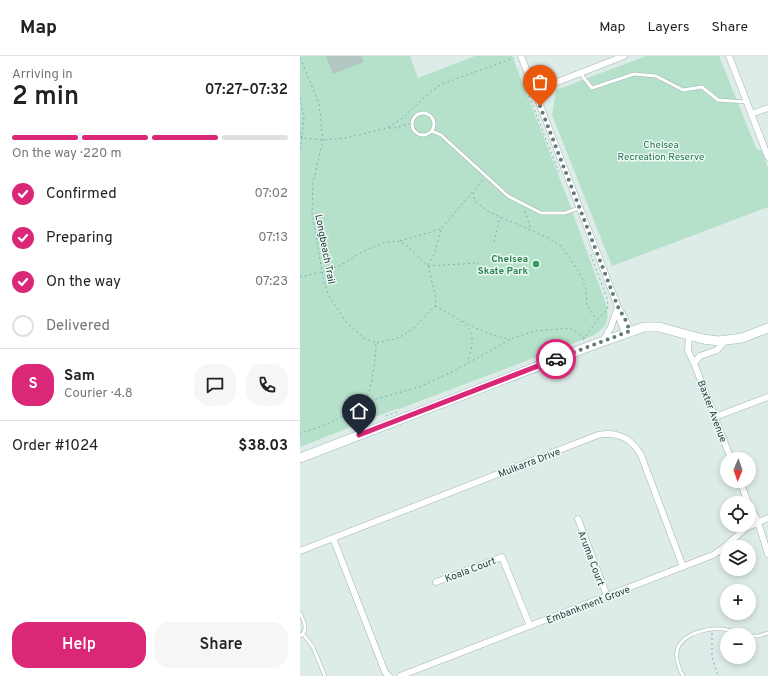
<!DOCTYPE html>
<html lang="en">
<head>
<meta charset="utf-8">
<style>
	:root { --surface:#fff; --page:#f6f6f6; --text:#222; --muted:#767676; --line:#e0e0e0; --accent:#db2777 }
	body { margin:0; font-family:Overpass,sans-serif; background:var(--page); color:var(--text); height:100vh; display:flex; flex-direction:column; font-size:15px; white-space:nowrap }
	* { box-sizing:border-box; margin:0 }
	p { font-size:13px; color:var(--muted) }
	.icon { flex:none; width:22px; height:22px; fill:none; stroke:currentColor; stroke-width:2; stroke-linecap:round; stroke-linejoin:round }
	.map { position:relative; flex:1; overflow:hidden }
	.panel { display:flex; flex-direction:column; background:var(--surface); width:300px }
	.panel>* { flex:none }
	.needle { width:26px; rotate:182deg }
	.fabs { position:absolute; left:420px; top:396px; display:grid; gap:8px }
	.fabs a { display:grid; place-items:center; width:36px; height:36px; border-radius:50%; background:var(--surface); box-shadow:0 2px 6px #0003; font-size:20px }
	.pin { position:absolute; display:grid; place-items:center; width:34px; height:34px; color:#fff; margin:-41px -17px; border-radius:50% 50% 50% 0; rotate:-45deg; box-shadow:0 0 4px #0007 }
	.pin .icon { rotate:45deg }
	.courier { position:absolute; display:grid; place-items:center; width:40px; height:40px; margin:-20px; border:3px solid #db2777; border-radius:50%; background:#fff; color:#222; box-shadow:0 1px 5px #0007 }
	.overview em { font-style:normal; font-weight:600 }
	.overview div { display:flex; flex-direction:column-reverse }
	.overview { display:flex; align-items:center; justify-content:space-between; height:68px; padding:0 12px }
	h1 { font-size:26px; font-weight:600; line-height:30px }
	.bar { display:grid; grid-template-columns:repeat(4,1fr); gap:6px 4px; align-content:center; height:48px; padding:0 12px }
	.bar i { height:5px; border-radius:3px; background:var(--line) }
	.bar .current { background:var(--accent) }
	.bar p { grid-column:span 4 }
	.line { display:flex; align-items:center; gap:10px; padding:0 12px; border-top:1px solid var(--line) }
	.line div { flex:1 }
	.round { display:grid; place-items:center; flex:none; width:42px; height:42px; border-radius:16px; background:var(--page) }
	ol { padding:0 12px; list-style:none }
	li { display:flex; align-items:center; gap:12px; height:44px }
	li p { margin-inline-start:auto }
	li .icon { padding:4px; border-radius:50%; background:var(--accent); color:#fff; stroke-width:4 }
	li:last-child { color:var(--muted) }
	li i { width:22px; height:22px; border:2px solid var(--line); border-radius:50% }
	.primary-button { display:flex; gap:8px; margin-top:auto; padding:8px 12px }
	.primary-button a { flex:1; height:46px; border-radius:16px; background:var(--accent); color:#fff; font-size:16px; font-weight:600; line-height:46px; text-align:center }
	.primary-button a+a { background:var(--page); color:var(--text) }
	header { display:flex; align-items:center; gap:24px; box-sizing:border-box; height:56px; padding:0 20px; background:var(--surface); border-bottom:1px solid var(--line) }
	header strong { font-size:19px }
	nav { display:flex; gap:22px; margin-inline-start:auto; font-size:14px }
	main { display:flex; flex:1; min-height:0 }
	.map>svg:first-child { display:block }
	.green { fill:#b5e0c9 }
	.building { fill:#b3c7c2 }
	.lines { fill:none; stroke-linecap:round; stroke-linejoin:round }
	.lane-casing { stroke:#a1b4b1; stroke-width:4 }
	.street-casing { stroke:#a1b4b1; stroke-width:7 }
	.secondary-casing { stroke:#9cb9b4; stroke-width:10 }
	.path { stroke:#7bb3ad; stroke-width:1; stroke-dasharray:2 3; stroke-linecap:butt }
	.lane { stroke:#fff; stroke-width:3 }
	.street { stroke:#fff; stroke-width:6 }
	.secondary { stroke:#fff; stroke-width:9 }
	.done { stroke:#617a78; stroke-width:4; stroke-dasharray:0 7.2 }
	.route { stroke:#db2777; stroke-width:5 }
	.leisure-dot { fill:#2e9e5b; stroke:#eff8f5; stroke-width:1.5 }
	.labels { text-anchor:middle; stroke-width:3; stroke-linejoin:round; paint-order:stroke }
	.park-label { font-size:10px; fill:#247856; stroke:#eff8f5 }
	.street-label { font-size:10px; fill:#1e3d3b; stroke:#eff8f5 }
	.leisure-label { font-size:10px; font-weight:bold; fill:#27864d; stroke:#eff8f5; text-anchor:end }
</style>
</head>
<body>
<header>
<strong>Map</strong>
<nav><a>Map</a><a>Layers</a><a>Share</a></nav>
</header>
<main>
<section class="panel">
<div class="overview"><div><h1>2 min</h1><p>Arriving in</p></div><em>07:27–07:32</em></div>
<div class="bar"><i class="current"></i><i class="current"></i><i class="current"></i><i></i><p>On the way · 220 m</p></div>
<ol>
<li><svg class="icon" aria-label="check" viewBox="0 0 24 24"><path d="M5 12l5 5 9-10"/></svg>Confirmed<p>07:02</p></li>
<li><svg class="icon" aria-label="check" viewBox="0 0 24 24"><path d="M5 12l5 5 9-10"/></svg>Preparing<p>07:13</p></li>
<li><svg class="icon" aria-label="check" viewBox="0 0 24 24"><path d="M5 12l5 5 9-10"/></svg>On the way<p>07:23</p></li>
<li><i></i>Delivered</li>
</ol>
<div class="line" style="height:72px"><b class="round" style="background:var(--accent);color:#fff">S</b><div><b>Sam</b><p>Courier · 4.8</p></div><a class="round"><svg class="icon" aria-label="chat" viewBox="0 0 24 24"><path d="M4 5h16v11H9l-5 4z"/></svg></a><a class="round"><svg class="icon" aria-label="phone" viewBox="0 0 24 24"><path d="M5 4h4l2 5-3 2q2 4 5 5l2-3 5 2v4C11 20 4 13 5 4z"/></svg></a></div>
<div class="line" style="height:52px"><div>Order #1024</div><b>$38.03</b></div>
<div class="primary-button"><a>Help</a><a>Share</a></div>
</section>
<div class="map">
<svg width="468" height="620" viewBox="0 0 468 620">
	<rect width="100%" height="100%" fill="#deece9"/>
	<!-- green -->
	<path class="green" d="M0 0H110L118 22 175 0H212L270 149 306 248C310 264 307 271 292 280L99 353H96L0 391Z
		M346 0H419L456 92 462 95 468 112V151L312 210 252 59 256 34Z"/>
	<!-- building -->
	<path class="building" d="M26 0H62L64 6 33 18Z"/>
	<g class="lines">
		<!-- lane casing -->
		<g class="lane-casing">
			<path id="lane" d="M280 17 292 32 334 18 356 20 383 34 402 31 418 44 446 46
				M112 68a11 11 0 1 1 22 0a11 11 0 1 1-22 0Z
				M132 75 141 79 208 140 241 157H265L279 152
				M0 557C4 566 9 573 0 580
				M3 578 13 591 25 620
				M449 580H458L468 577
				M383 620C374 602 372 588 393 578 403 574 412 572 423 573 431 574 437 577 444 579"/>
		</g>
		<!-- street casing -->
		<g class="street-casing">
			<path id="street" d="M221 0 318 251 325 263 330 275
				M429 0 468 101
				M234 35 324 0
				M451 58 468 52
				M318 254 320 264 325 277
				M389 280 388 295 394 307 431 403
				M303 285 311 271 318 251
				M394 307 400 300 417 294 425 285
				M415 361 468 341
				M440 425 448 447
				M449 448 458 466 468 498
				M278 463 307 540
				M33 482 85 616 89 620
				M0 495 298 379C318 375 331 382 341 399L383 511
				M136 526 202 501 230 570
				M100 620 413 499 422 493 446 472 468 462"/>
		</g>
		<!-- secondary casing -->
		<g class="secondary-casing">
			<path id="secondary" d="M0 402 293 289 344 271H359L403 283 419 285 442 282 468 272"/>
		</g>
		<!-- path -->
		<path class="path" d="M0 2 19 47 23 84 13 127 12 157 24 227 30 242 47 267 64 282 76 287C76 302 72 332 65 345 64 348 59 350 56 352 39 364 20 372 0 377
			M229 40 259 117
			M0 42 4 62 0 95
			M89 72H95L112 67
			M0 75 2 82 23 84 46 82 87 72 104 61 130 36 142 28 214 2
			M182 124 173 137 175 145 189 156 248 182 261 190 268 199 282 221 286 234 287 249 296 263
			M225 155 231 174
			M100 185 141 173
			M194 186 200 161
			M128 209 135 196 141 173 174 134
			M128 210 179 207
			M0 221 22 216 41 209 62 196 85 186 99 185 106 189 128 210 136 242 135 250 114 272 102 280 94 283 76 287
			M135 250C162 265 182 271 167 306
			M163 265C178 274 193 280 210 283
			M283 284 297 264 307 254 308 249 307 242 290 197
			M66 346 119 331 154 315 211 283 234 275 270 272 285 282
			M86 360 100 355
			M412 577V602L418 620"/>
		<!-- lane -->
		<use href="#lane" class="lane"/>
		<!-- street -->
		<use href="#street" class="street"/>
		<!-- secondary -->
		<use href="#secondary" class="secondary"/>
	</g>
	<g class="lines">
		<!-- done -->
		<path class="done" d="M240 50 318 251 325 263 330 275 256 303"/>
		<!-- route -->
		<path class="route" d="M59 379 256 303"/>
	</g>
	<!-- markers -->
	<circle class="leisure-dot" cx="236" cy="208" r="4"/>
	<g class="labels">
		<!-- park labels -->
		<g class="park-label">
			<text x="361" y="92">Chelsea<tspan x="361" dy="12">Recreation Reserve</tspan></text>
		</g>
		<!-- street labels -->
		<g class="street-label">
			<text transform="translate(26 193) rotate(79)" y="4">Longbeach Trail</text>
			<text transform="translate(413 355) rotate(69)" y="4">Baxter Avenue</text>
			<text transform="translate(229 406) rotate(-21)" y="4">Mulkarra Drive</text>
			<text transform="translate(292 502) rotate(69)" y="4">Aruma Court</text>
			<text transform="translate(170 513) rotate(-21)" y="4">Koala Court</text>
			<text transform="translate(288 548) rotate(-21)" y="4">Embankment Grove</text>
		</g>
		<!-- leisure labels -->
		<g class="leisure-label">
			<text x="228" y="206">Chelsea<tspan x="228" dy="12">Skate Park</tspan></text>
		</g>
	</g>
</svg>
<div class="fabs">
<a><svg class="needle" viewBox="-14 -14 28 28"><path d="M0-13l5 13h-10z" fill="#e53935"/><path d="M0 13l5-13h-10z" fill="#767676"/></svg></a>
<a><svg class="icon" aria-label="locate" viewBox="0 0 24 24"><circle cx="12" cy="12" r="6"/><path d="M12 2v4M12 18v4M2 12h4M18 12h4"/></svg></a>
<a><svg class="icon" aria-label="layers" viewBox="0 0 24 24"><path d="M12 4l9 5-9 5-9-5zM3 14l9 5 9-5"/></svg></a>
<a>+</a>
<a>−</a>
</div>
<div class="pin" style="left:240px;top:50px;background:#ea580c"><svg class="icon" aria-label="bag" viewBox="0 0 24 24"><path d="M5 8h14l-1 12H6zM9 8a3 3 0 0 1 6 0"/></svg></div>
<div class="pin" style="left:59px;top:379px;background:#1f2937"><svg class="icon" aria-label="home" viewBox="0 0 24 24"><path d="M3 11l9-7 9 7M6 9v11h12V9"/></svg></div>
<div class="courier" style="left:256px;top:303px"><svg class="icon" aria-label="car" viewBox="0 0 24 24"><path d="M5 17H2v-5l4-1 3-4h7l3 4 3 1v5h-3M9 17h6M6 11h13"/><circle cx="7" cy="17" r="2"/><circle cx="17" cy="17" r="2"/></svg></div>
</div>
</main>
</body>
</html>
